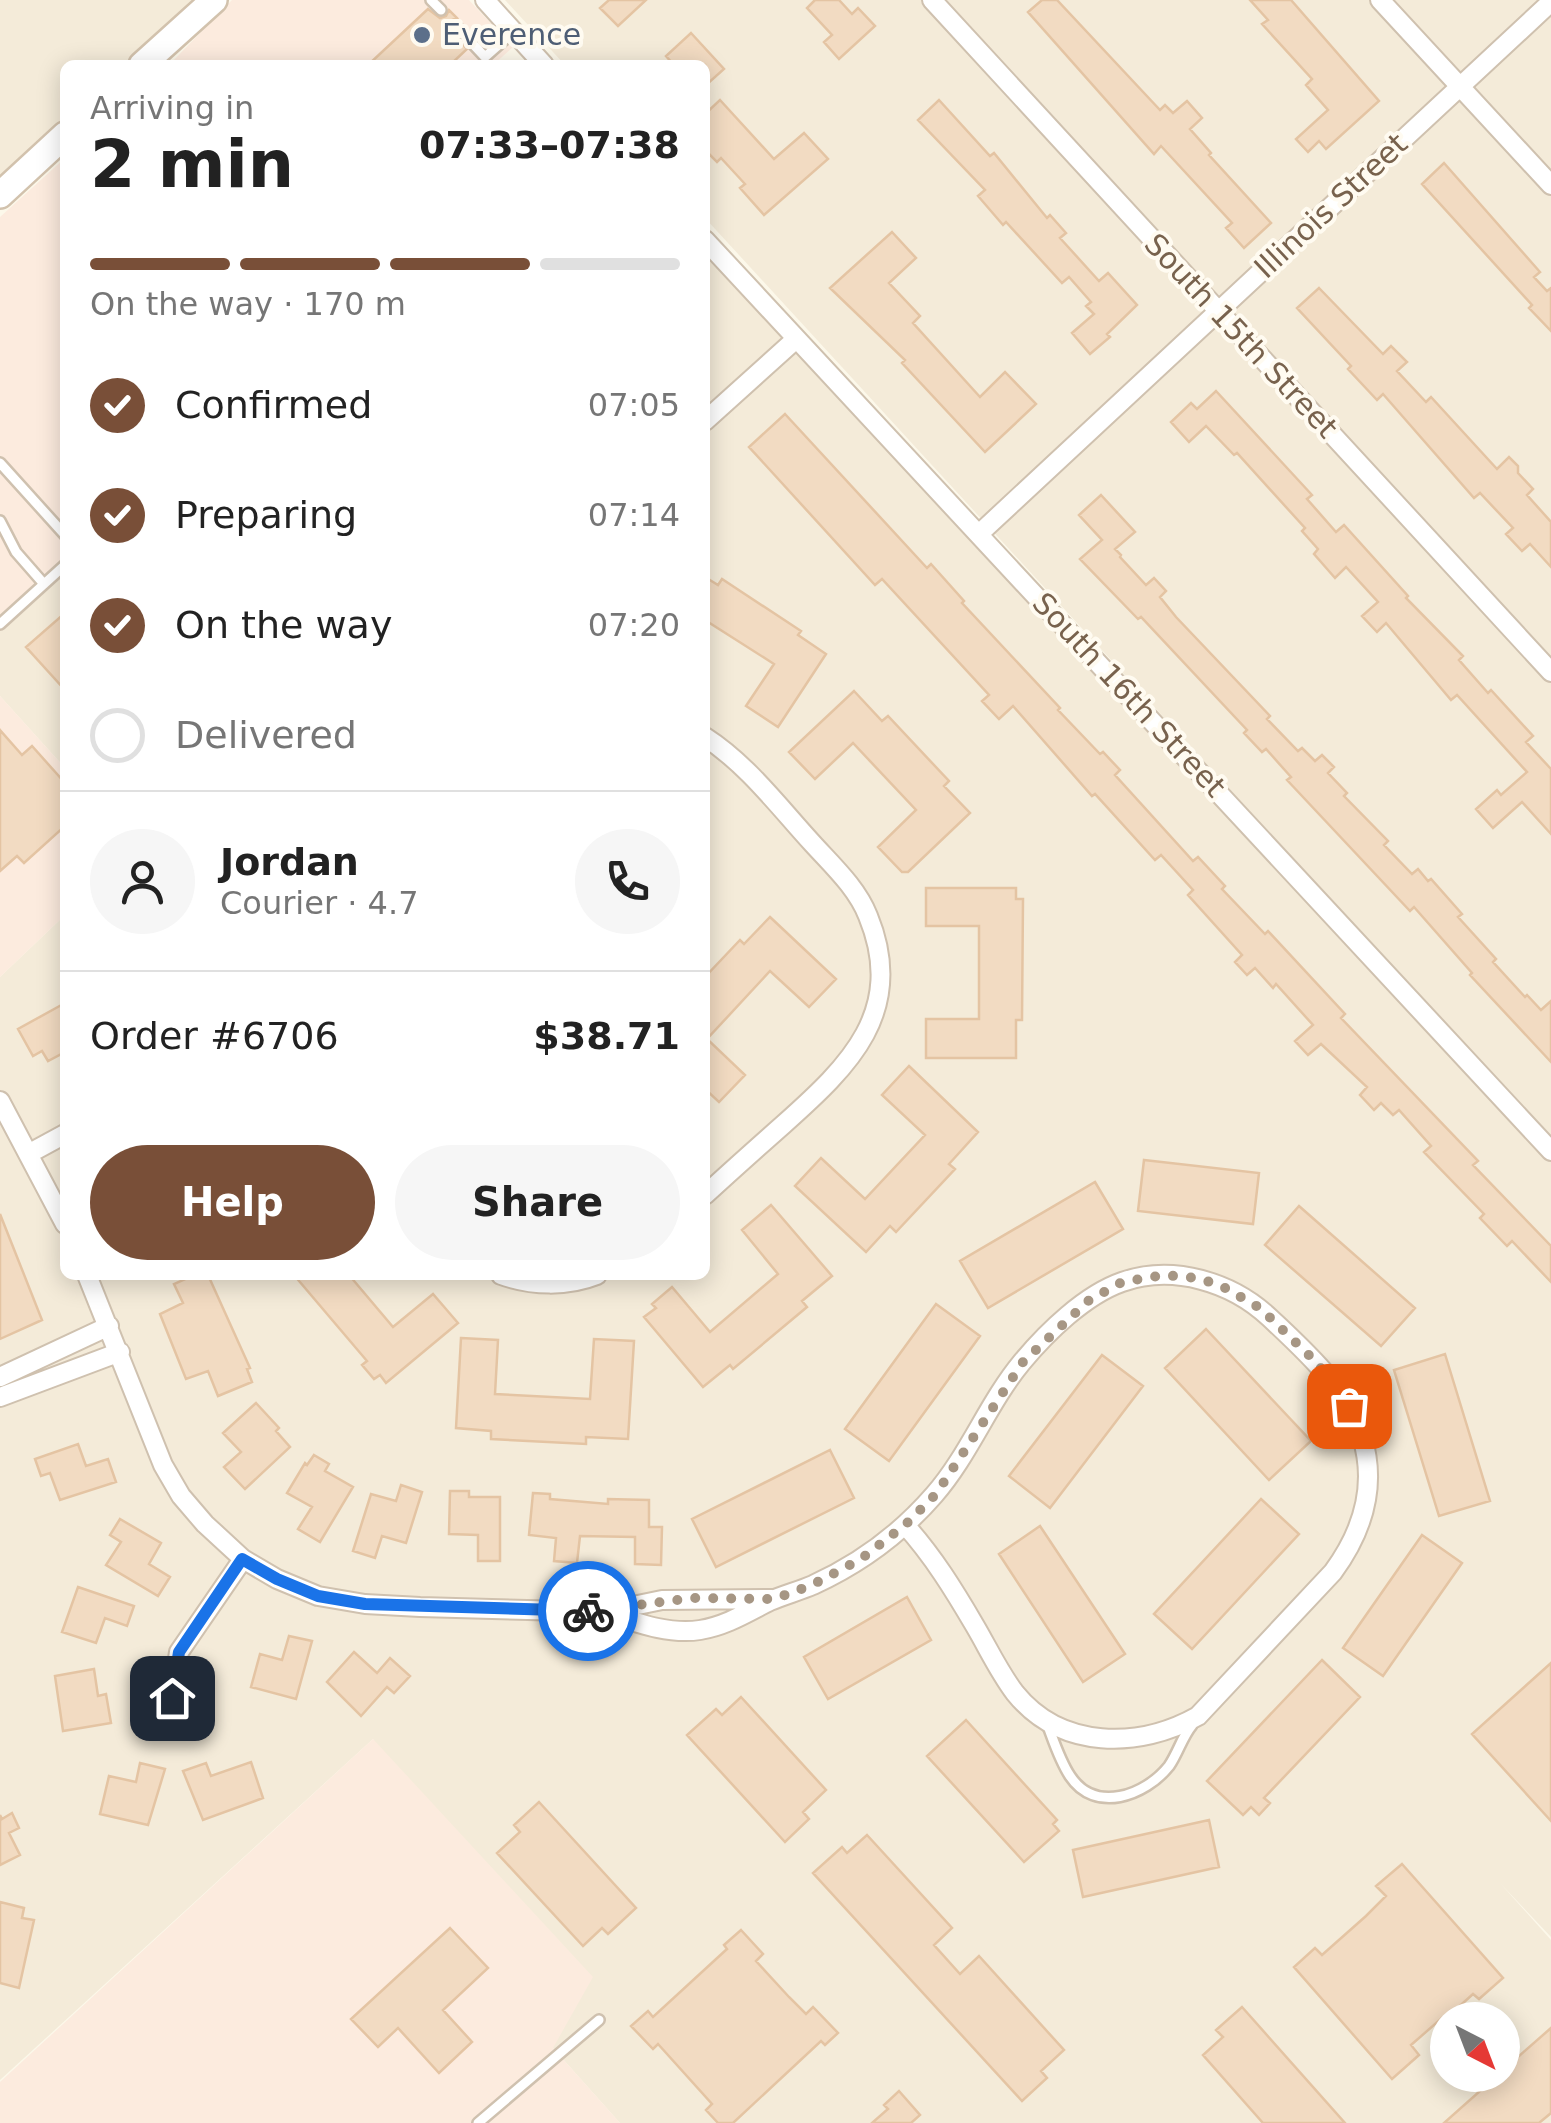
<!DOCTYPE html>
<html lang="en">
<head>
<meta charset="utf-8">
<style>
	:root { --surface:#fff; --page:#f6f6f6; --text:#222; --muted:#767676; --line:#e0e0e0; --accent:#794f38 }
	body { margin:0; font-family:"DejaVu Sans",sans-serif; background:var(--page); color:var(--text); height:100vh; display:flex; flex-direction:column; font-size:38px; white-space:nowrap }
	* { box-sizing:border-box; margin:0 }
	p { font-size:32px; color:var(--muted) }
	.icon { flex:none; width:55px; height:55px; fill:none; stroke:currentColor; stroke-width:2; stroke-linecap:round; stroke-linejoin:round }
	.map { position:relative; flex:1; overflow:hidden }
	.side { position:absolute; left:60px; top:60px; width:650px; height:1220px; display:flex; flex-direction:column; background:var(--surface); border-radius:15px; box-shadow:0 5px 25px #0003 }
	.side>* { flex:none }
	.needle { width:65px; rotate:138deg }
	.controls { position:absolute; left:1430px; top:2002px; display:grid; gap:20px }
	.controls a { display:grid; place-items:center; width:90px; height:90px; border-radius:50%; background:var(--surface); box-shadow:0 5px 25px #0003; font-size:50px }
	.pin { position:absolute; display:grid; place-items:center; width:85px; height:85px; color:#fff; margin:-42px; border-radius:20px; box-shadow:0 5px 15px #0006 }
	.courier { position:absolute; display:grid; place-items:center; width:100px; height:100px; margin:-50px; border:8px solid #1a73e8; border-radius:50%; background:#fff; color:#222; box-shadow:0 2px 12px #0007 }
	.summary em { font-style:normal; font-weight:700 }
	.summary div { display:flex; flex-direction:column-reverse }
	.summary { display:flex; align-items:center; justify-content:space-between; height:170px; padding:0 30px }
	h1 { font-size:65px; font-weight:700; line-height:75px }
	.bar { display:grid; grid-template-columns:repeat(4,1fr); gap:15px 10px; align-content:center; height:120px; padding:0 30px }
	.bar i { height:12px; border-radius:8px; background:var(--line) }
	.bar .current { background:var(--accent) }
	.bar p { grid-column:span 4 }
	.line { display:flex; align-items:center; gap:25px; padding:0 30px; border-top:2px solid var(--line) }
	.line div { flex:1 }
	.round { display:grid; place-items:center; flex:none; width:105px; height:105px; border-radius:52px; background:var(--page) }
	ol { padding:0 30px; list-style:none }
	li { display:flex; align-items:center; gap:30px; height:110px }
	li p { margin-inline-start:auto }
	li .icon { padding:10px; border-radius:50%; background:var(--accent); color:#fff; stroke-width:4 }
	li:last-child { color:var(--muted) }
	li i { width:55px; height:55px; border:5px solid var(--line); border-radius:50% }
	.action { display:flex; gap:20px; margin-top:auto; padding:20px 30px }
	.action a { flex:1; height:115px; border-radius:60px; background:var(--accent); color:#fff; font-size:40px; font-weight:700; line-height:115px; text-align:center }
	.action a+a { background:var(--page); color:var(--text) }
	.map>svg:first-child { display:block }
	.residential { fill:#f4ebd9; fill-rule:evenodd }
	.commercial { fill:#fcebde }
	.building { fill:#f2dbc2; stroke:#e4c4a3; stroke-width:2.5 }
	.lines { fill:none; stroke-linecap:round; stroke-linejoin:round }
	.service-casing { stroke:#cfc1af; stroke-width:14 }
	.minor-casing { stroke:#cfc1af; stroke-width:22 }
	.secondary-casing { stroke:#d2c2ad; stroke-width:30 }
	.service { stroke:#fff; stroke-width:9 }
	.minor { stroke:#fff; stroke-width:18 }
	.secondary { stroke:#fff; stroke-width:25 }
	.done { stroke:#a69684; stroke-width:10; stroke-dasharray:0 18 }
	.route { stroke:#1a73e8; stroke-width:12 }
	.service-dot { fill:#5c6f8a; stroke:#fffbf1; stroke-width:4 }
	.labels { text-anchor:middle; stroke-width:8; stroke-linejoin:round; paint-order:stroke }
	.service-label { font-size:30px; fill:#4e5e75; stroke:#fffbf1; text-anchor:start }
	.street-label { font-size:30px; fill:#78624d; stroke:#fffbf1 }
</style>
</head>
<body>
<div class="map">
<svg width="1551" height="2123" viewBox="0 0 1551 2123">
	<rect width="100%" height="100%" fill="#fcf8ea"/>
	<!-- residential -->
	<path class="residential" d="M0 0H210L138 65H65V132L0 192Z
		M505 0H1551V1139L705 218V65H565Z
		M705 243 1551 1151V1937L1500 1883 1551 1940V2123H620L553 2048 373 1739 0 2080V977L65 915V1275H705ZM1448 2020H1502V2075H1448Z
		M65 565V768L0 696V624Z"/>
	<!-- commercial -->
	<path class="commercial" d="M232 0H469L513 47 493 65H169Z
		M65 158V565L0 624V217Z
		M0 696 65 768V915L0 977Z
		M373 1739 593 1977 553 2048 620 2123H0V2082Z"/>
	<!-- building -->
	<path class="building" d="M609 0H646L618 26 600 8Z
		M815 0H839L852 14 858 8 875 26 839 59 824 42 832 35 807 8Z
		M1042 0H1057L1160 110 1165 105 1173 113 1187 101 1202 118 1190 129 1211 153 1209 155 1271 223 1244 248 1226 228 1232 223 1161 146 1154 154 1028 12Z
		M1250 0H1291L1379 101 1326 149 1319 141 1308 152 1296 139 1328 110 1306 85 1312 79 1262 24 1268 20Z
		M428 9 440 18 446 16 449 10 457 18 450 21 448 29 467 49 450 65H368Z
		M691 33 724 69 705 86V65H674L666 56Z
		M720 100 774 159 804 133 828 159 764 215 740 188 745 184 721 158 717 162 705 150V114Z
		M939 100 990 156 994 153 1047 218 1050 215 1066 233 1060 238 1099 281 1108 273 1137 305 1107 334 1110 337 1090 354 1072 333 1094 314 1086 306 1091 302 1069 277 1062 283 1006 222 1003 225 978 196 985 190 918 120Z
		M1444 163 1540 272 1534 277 1547 291 1551 288V331L1529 308 1532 305 1422 184Z
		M892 232 916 258 889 283 920 316 913 323 980 397 1005 372 1036 404 985 452 902 363 905 360 830 288Z
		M1319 288 1383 354 1391 346 1407 362 1397 371 1426 402 1431 397 1497 469 1509 457 1518 466V473L1533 489 1527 495 1551 522V567L1530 544 1522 551 1506 534 1513 528 1480 493 1474 498 1383 394 1377 400 1348 369 1351 366 1297 308Z
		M1216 391 1312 495 1307 499 1336 532 1344 525 1408 596 1406 598 1463 656 1459 660 1488 693 1491 690 1533 736 1526 742 1551 769V834L1522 802 1493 828 1476 809 1497 790 1501 795 1527 772 1457 695 1451 700 1386 623 1377 632 1362 616 1378 602 1346 567 1335 578 1314 554 1318 549 1302 531 1305 528 1237 453 1234 455 1206 426 1189 442 1171 422 1191 403 1197 409Z
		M785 414 927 568 931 564 964 601 962 603 1060 708 1058 710 1100 754 1103 752 1120 770 1115 775 1193 861 1198 857 1225 886 1222 889 1265 934 1268 931 1345 1014 1341 1018 1478 1161 1473 1165 1551 1246V1282L1512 1241 1507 1246 1480 1218 1484 1214 1424 1152 1431 1146 1399 1110 1393 1115 1381 1103 1374 1110 1360 1095 1367 1087 1321 1044 1308 1055 1295 1041 1313 1025 1276 984 1273 988 1255 968 1247 975 1235 962 1242 955 1188 895 1193 890 1161 855 1155 860 1095 794 1092 796 1013 706 999 719 982 701 989 695 882 579 875 585 749 447Z
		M1101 495 1135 532 1115 549 1121 555 1120 557 1146 585 1154 578 1166 591 1160 597 1176 617 1270 716 1267 719 1298 751 1302 748 1315 761 1322 755 1334 767 1328 773 1347 793 1344 796 1388 841 1384 845 1412 874 1418 869 1428 881 1431 879 1462 914 1458 917 1496 959 1493 962 1525 997 1527 995 1541 1010 1551 1001V1062L1470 975 1472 973 1414 907 1410 911 1287 780 1291 777 1266 749 1262 752 1244 733 1247 730 1141 617 1138 619 1080 559 1102 540 1079 515Z
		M705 577 718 585 722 579 801 631 798 635 826 654 778 727 746 706 774 664 705 620Z
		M65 613V690L26 647Z
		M854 691 882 721 888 716 949 781 944 786 970 813 908 872H902L878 847 916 810 853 743 815 779 789 752Z
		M0 730 22 755 32 746 65 783V826L24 863 17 856 0 871Z
		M926 888H1016V899H1023L1022 1020H1016V1058H926V1019H979V926H926Z
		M770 917 836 979 809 1007 770 971 707 1039 745 1075 719 1102 705 1089V977L740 940 744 944Z
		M65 1003V1052L48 1061 42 1051 33 1056 18 1029Z
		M909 1066 978 1132 949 1164 955 1169 896 1232 890 1226 866 1252 795 1186 821 1158 865 1199 925 1135 882 1095Z
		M1144 1160 1259 1173 1253 1224 1138 1211Z
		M1095 1182 1123 1229 988 1308 960 1261Z
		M771 1205 832 1276 802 1301 807 1307 733 1369 730 1365 703 1387 644 1317 656 1308 652 1304 672 1287 710 1332 778 1274 742 1230Z
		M1299 1206 1415 1308 1381 1346 1265 1245Z
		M0 1214 42 1320 0 1339Z
		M194 1275H208L250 1368 247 1369 252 1382 218 1396 208 1371 186 1379 160 1314 183 1303 174 1284Z
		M294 1275H349L393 1327 433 1294 458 1323 386 1383 380 1375 374 1379 362 1365 367 1361Z
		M936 1304 980 1336 889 1461 845 1429Z
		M1206 1329 1311 1441 1269 1480 1165 1368Z
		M461 1338 498 1340 495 1394 590 1399 594 1339 634 1341 628 1439 586 1437V1444L491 1439V1431L456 1428Z
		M1445 1354 1490 1501 1439 1516 1394 1370Z
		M1102 1355 1143 1386 1050 1508 1009 1476Z
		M256 1403 279 1428 276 1431 290 1447 245 1489 224 1467 241 1452 223 1433Z
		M78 1444 86 1466 108 1459 116 1482 60 1500 50 1473 41 1476 35 1459Z
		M830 1450 854 1498 716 1567 692 1519Z
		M314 1455 329 1464 325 1471 353 1487 320 1542 298 1529 312 1507 287 1493 305 1463 307 1465Z
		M401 1485 422 1492 406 1543 382 1536 375 1558 353 1551 371 1494 396 1501Z
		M450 1491H469V1497H500V1561H478V1535L449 1534Z
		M533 1493 550 1494V1499L608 1504V1499L649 1500V1527H662L661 1565 635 1564V1537L580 1536 577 1563 554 1561 556 1538 529 1535Z
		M1261 1499 1299 1534 1192 1649 1154 1614Z
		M120 1519 161 1543 149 1564 170 1577 158 1596 106 1565 121 1542 110 1535Z
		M1040 1526 1125 1654 1083 1682 999 1554Z
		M1422 1535 1462 1563 1383 1676 1343 1648Z
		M78 1587 134 1606 127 1626 105 1618 96 1643 62 1632Z
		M907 1597 931 1640 828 1699 804 1657Z
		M289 1636 312 1641 296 1699 251 1687 260 1654 282 1660Z
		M354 1652 377 1673 390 1658 410 1676 394 1693 387 1687 361 1716 327 1682Z
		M1322 1660 1360 1697 1264 1798 1270 1803 1259 1815 1251 1807 1243 1815 1207 1781Z
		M1551 1663V1821L1472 1734Z
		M94 1669 98 1696 106 1694 111 1723 63 1731 55 1676Z
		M741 1697 826 1790 803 1812 809 1819 785 1842 687 1735 716 1709 722 1715Z
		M966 1720 1057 1820 1053 1824 1059 1831 1024 1862 927 1756Z
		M251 1762 263 1798 203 1820 183 1771 206 1763 211 1776Z
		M140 1763 165 1769 148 1825 100 1814 109 1776 136 1782Z
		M539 1802 636 1908 608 1934 602 1928 583 1946 497 1853 520 1832 514 1825Z
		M12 1813 19 1828 9 1833 20 1855 0 1865V1815L2 1819Z
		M1209 1820 1219 1867 1083 1897 1073 1850Z
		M867 1835 952 1928 934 1945 960 1974 979 1956 1064 2050 1041 2071 1047 2078 1022 2101 813 1873 842 1847 847 1853Z
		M1402 1864 1503 1978 1479 1999 1473 1994 1452 2013 1450 2011 1411 2045 1419 2055 1392 2079 1294 1967 1315 1948 1322 1955 1366 1916 1386 1896 1376 1886Z
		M0 1902 24 1908 22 1918 34 1920 19 1988 0 1983Z
		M450 1928 488 1968 443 2010 472 2042 439 2073 398 2028 378 2047 351 2019Z
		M741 1930 763 1954 756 1961 789 1997 806 2014 813 2007 838 2033 825 2045 821 2041 733 2123H718L706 2110 712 2104 658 2044 653 2049 631 2026 648 2011 653 2017 727 1949 724 1945Z
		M1242 2007 1345 2123H1263L1203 2055 1223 2037 1216 2030Z
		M1551 2028V2113L1539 2123H1444L1498 2075H1502V2071Z
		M899 2091 920 2115 911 2123H872L888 2109 884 2105Z"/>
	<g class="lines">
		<!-- service casing -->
		<g class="service-casing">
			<path id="service" d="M431 0 441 10
				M456 26 485 57 514 31
				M0 463 65 535
				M0 521 16 552 44 584
				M0 624 65 565
				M1048 1726C1054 1742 1060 1761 1070 1776 1095 1814 1145 1796 1169 1766 1178 1753 1182 1737 1192 1725
				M478 2123 599 2020"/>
		</g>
		<!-- minor casing -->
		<g class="minor-casing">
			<path id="minor" d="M485 0 544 65
				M932 0 1551 672
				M1380 0 1551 185
				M705 240 1551 1151
				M705 421 796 339
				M980 533 1551 2
				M705 737C747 764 779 807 813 844 833 866 857 888 868 916 907 1011 849 1066 784 1124 758 1147 731 1171 705 1195
				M0 1101 65 1224
				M30 1153 65 1134
				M87 1275 163 1465 181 1496 205 1524 243 1559 277 1579 318 1596 365 1604 420 1607 604 1612 662 1600 772 1599
				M501 1275C532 1286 567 1287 597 1275
				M0 1377 109 1326
				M0 1397 120 1352
				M604 1612C635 1622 668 1635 700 1630 726 1626 748 1612 770 1601 784 1595 799 1591 813 1585 859 1564 901 1533 934 1495 969 1455 988 1403 1022 1362 1047 1332 1085 1295 1122 1282 1173 1264 1232 1282 1270 1318 1306 1352 1347 1388 1362 1437 1377 1486 1363 1531 1333 1572L1198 1716C1139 1749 1061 1750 1015 1693 999 1672 988 1648 975 1626 954 1590 933 1556 905 1525
				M172 1698 179 1652 243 1559"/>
		</g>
		<!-- secondary casing -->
		<g class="secondary-casing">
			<path id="secondary" d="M142 65 214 0
				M0 195 65 135"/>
		</g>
		<!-- service -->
		<use href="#service" class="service"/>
		<!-- minor -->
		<use href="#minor" class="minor"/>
		<!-- secondary -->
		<use href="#secondary" class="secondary"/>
	</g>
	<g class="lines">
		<!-- done -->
		<path class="done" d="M588 1611 694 1598 774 1599 812 1585 861 1559 905 1525 936 1494 1023 1362 1088 1301 1122 1282 1164 1275 1196 1278 1220 1285 1260 1308 1316 1362 1349 1406"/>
		<!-- route -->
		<path class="route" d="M172 1698 179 1652 242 1559 277 1579 318 1596 365 1604 588 1611"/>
	</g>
	<!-- markers -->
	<circle class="service-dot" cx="422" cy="35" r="10"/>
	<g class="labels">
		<!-- service labels -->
		<g class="service-label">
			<text x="442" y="45">Everence</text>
		</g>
		<!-- street labels -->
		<g class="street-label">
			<text transform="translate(1331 206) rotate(-43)" y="10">Illinois Street</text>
			<text transform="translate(1241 336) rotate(47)" y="10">South 15th Street</text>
			<text transform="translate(1129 695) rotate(47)" y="10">South 16th Street</text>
		</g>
	</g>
</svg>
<div class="controls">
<a><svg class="needle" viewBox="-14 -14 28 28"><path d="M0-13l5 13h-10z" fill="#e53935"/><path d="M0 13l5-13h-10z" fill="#767676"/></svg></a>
</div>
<div class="pin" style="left:1349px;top:1406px;background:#ea580c"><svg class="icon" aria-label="bag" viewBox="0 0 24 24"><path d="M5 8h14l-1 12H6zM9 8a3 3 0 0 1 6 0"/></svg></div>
<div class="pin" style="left:172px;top:1698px;background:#1f2937"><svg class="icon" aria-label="home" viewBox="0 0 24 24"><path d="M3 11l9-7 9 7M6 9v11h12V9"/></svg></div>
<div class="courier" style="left:588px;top:1611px"><svg class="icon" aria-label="bike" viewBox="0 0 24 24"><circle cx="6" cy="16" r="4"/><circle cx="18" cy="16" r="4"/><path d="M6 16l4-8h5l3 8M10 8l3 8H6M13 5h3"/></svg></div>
<section class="side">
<div class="summary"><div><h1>2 min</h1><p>Arriving in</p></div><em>07:33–07:38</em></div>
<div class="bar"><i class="current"></i><i class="current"></i><i class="current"></i><i></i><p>On the way · 170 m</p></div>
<ol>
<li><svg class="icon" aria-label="check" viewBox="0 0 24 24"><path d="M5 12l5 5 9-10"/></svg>Confirmed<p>07:05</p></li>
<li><svg class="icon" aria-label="check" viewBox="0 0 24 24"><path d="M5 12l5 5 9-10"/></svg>Preparing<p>07:14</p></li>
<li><svg class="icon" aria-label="check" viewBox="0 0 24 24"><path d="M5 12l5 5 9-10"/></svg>On the way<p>07:20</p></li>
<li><i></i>Delivered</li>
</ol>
<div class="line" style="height:180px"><a class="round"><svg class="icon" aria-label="person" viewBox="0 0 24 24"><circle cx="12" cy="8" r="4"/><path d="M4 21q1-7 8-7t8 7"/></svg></a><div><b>Jordan</b><p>Courier · 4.7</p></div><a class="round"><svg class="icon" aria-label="phone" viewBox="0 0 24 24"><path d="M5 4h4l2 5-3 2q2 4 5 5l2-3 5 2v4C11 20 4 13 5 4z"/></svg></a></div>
<div class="line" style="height:130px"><div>Order #6706</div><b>$38.71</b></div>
<div class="action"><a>Help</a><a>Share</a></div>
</section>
</div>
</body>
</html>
